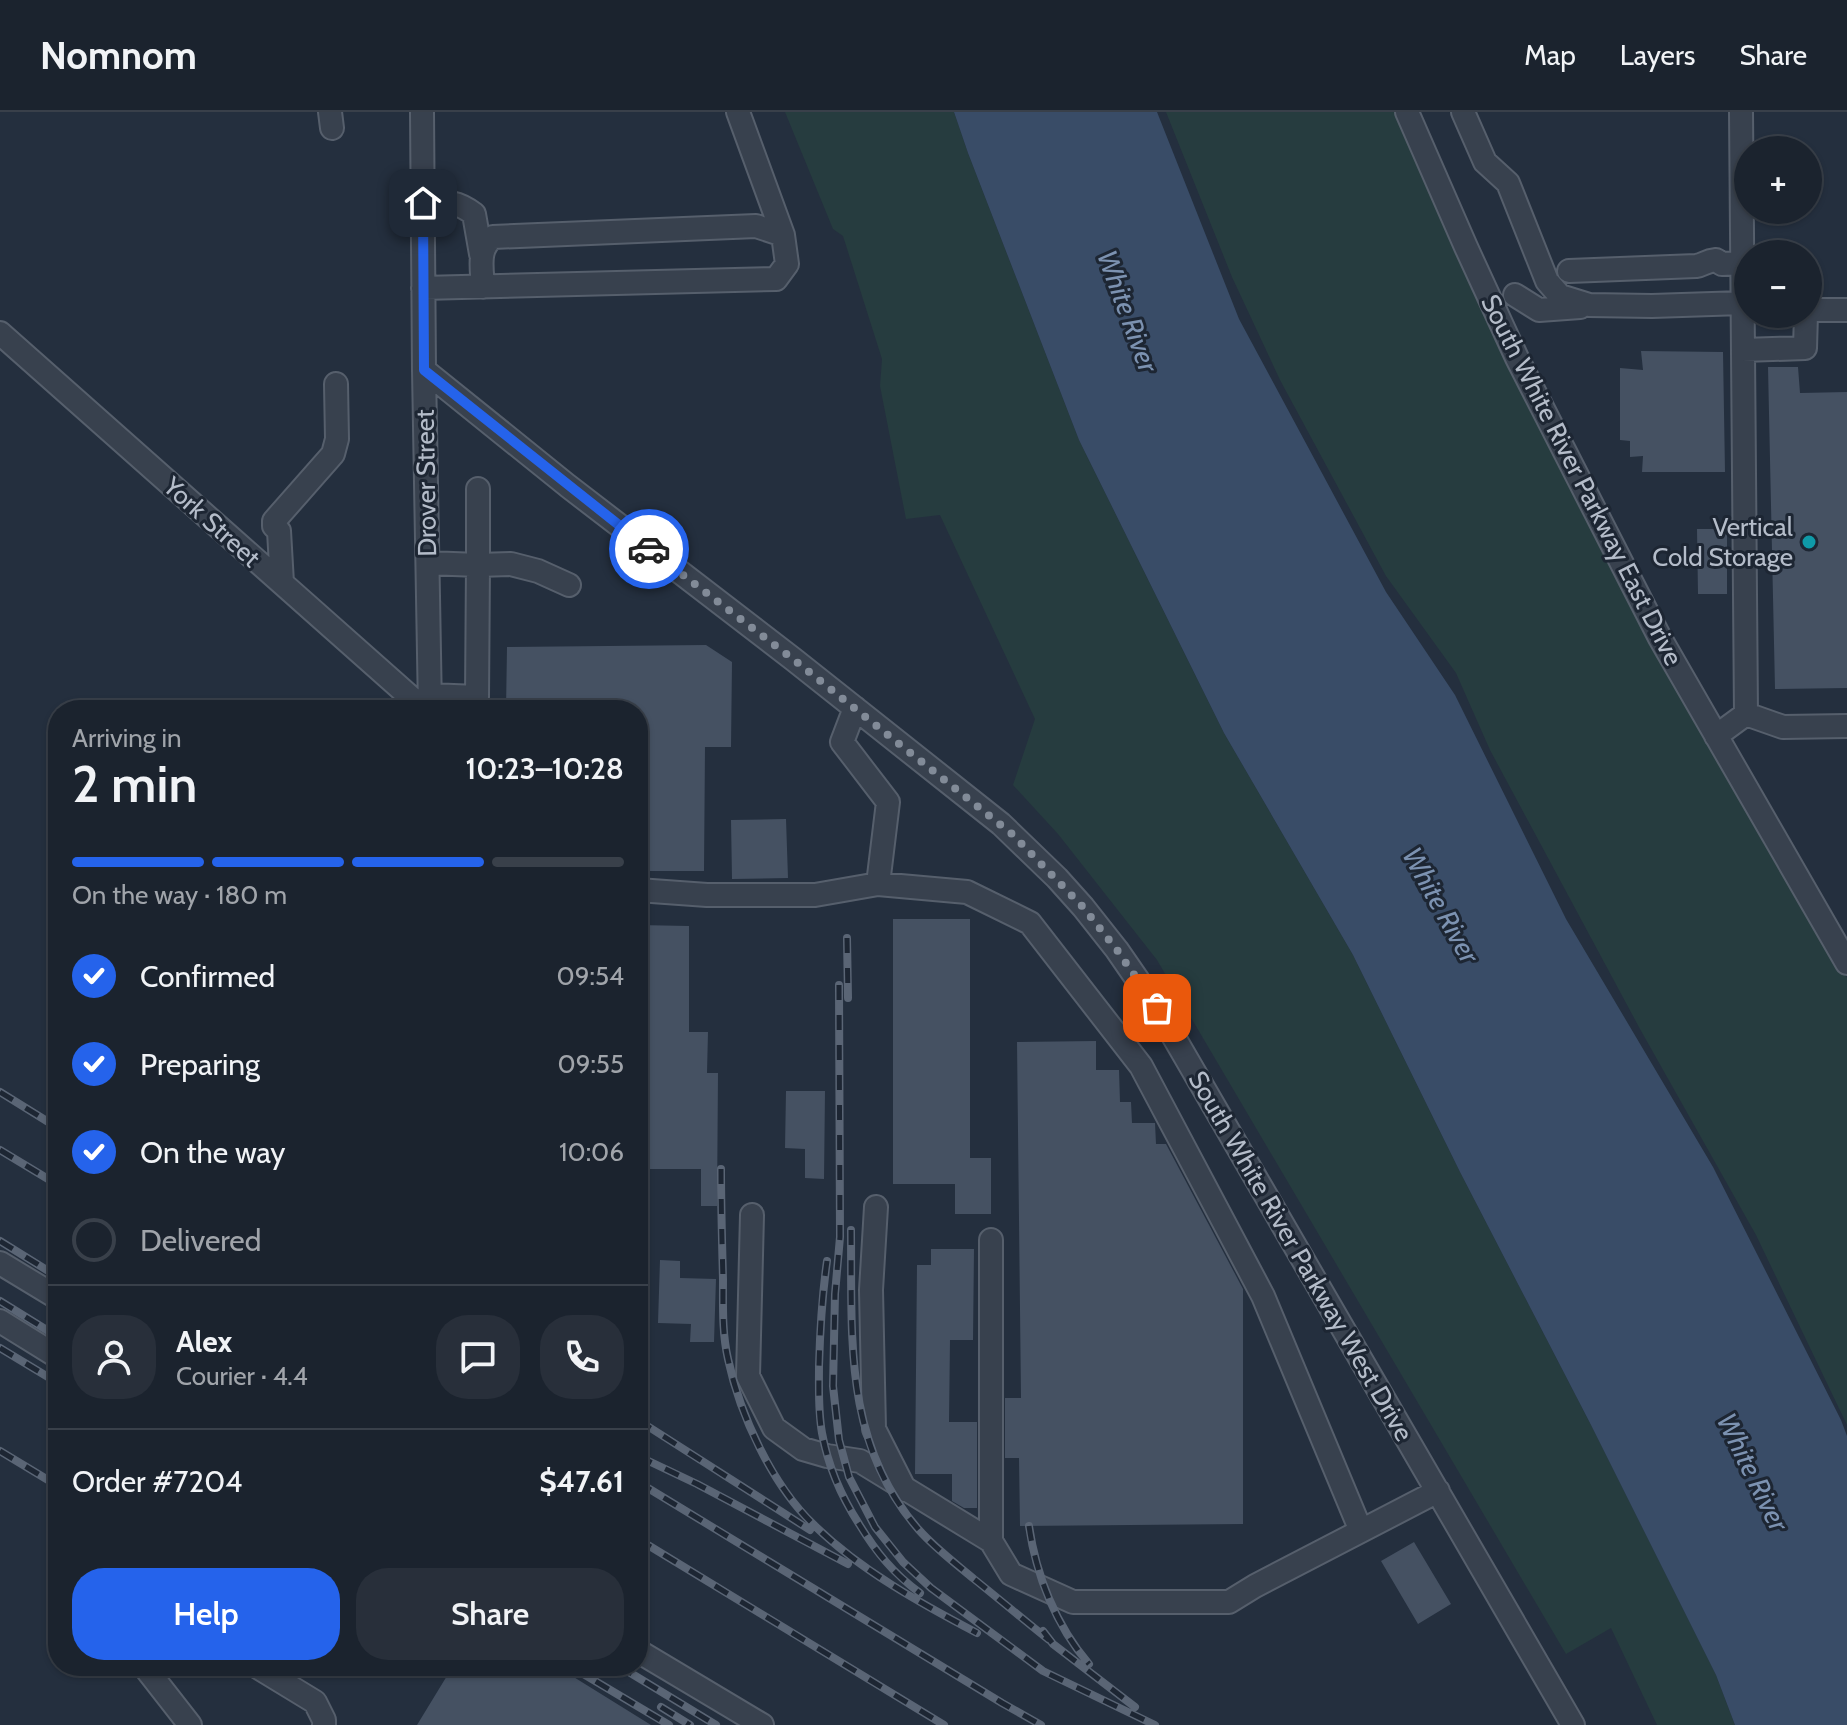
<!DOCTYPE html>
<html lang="en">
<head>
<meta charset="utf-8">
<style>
	:root { --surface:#1b232e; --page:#282f3a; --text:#f1f3f6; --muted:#a0a4aa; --line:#39404a; --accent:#2563eb }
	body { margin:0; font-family:Cabin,sans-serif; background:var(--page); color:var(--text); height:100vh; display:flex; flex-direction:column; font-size:30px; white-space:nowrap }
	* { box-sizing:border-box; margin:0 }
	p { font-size:26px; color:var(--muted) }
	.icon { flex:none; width:44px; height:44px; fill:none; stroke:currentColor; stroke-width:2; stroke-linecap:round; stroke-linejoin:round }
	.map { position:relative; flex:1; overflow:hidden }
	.drawer { position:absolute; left:48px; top:588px; width:600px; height:976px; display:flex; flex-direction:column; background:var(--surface); border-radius:32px; box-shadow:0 2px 6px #0004,0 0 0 2px var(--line) }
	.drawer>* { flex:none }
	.fabs { position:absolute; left:1734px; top:24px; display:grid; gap:16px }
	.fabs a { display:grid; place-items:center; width:88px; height:88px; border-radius:50%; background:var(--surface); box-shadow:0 2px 6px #0004,0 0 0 2px var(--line); font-size:40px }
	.pin { position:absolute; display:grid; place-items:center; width:68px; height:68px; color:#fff; margin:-34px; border-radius:16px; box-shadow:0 4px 12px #0006 }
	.courier { position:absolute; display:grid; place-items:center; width:80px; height:80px; margin:-40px; border:6px solid #2563eb; border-radius:50%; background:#fff; color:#222; box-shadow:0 2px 10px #0007 }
	.head em { font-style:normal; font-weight:600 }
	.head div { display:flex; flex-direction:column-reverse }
	.head { display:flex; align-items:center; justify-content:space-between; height:136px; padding:0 24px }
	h1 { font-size:52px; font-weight:600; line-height:60px }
	.bar { display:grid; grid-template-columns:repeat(4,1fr); gap:12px 8px; align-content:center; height:96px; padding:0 24px }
	.bar i { height:10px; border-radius:6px; background:var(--line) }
	.bar .active { background:var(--accent) }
	.bar p { grid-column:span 4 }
	.line { display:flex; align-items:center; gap:20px; padding:0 24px; border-top:2px solid var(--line) }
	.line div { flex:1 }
	.round { display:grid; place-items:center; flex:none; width:84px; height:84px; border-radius:32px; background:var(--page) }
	ol { padding:0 24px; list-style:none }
	li { display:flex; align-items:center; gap:24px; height:88px }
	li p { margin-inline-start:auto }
	li .icon { padding:8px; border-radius:50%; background:var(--accent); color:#fff; stroke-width:4 }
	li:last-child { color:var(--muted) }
	li i { width:44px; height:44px; border:4px solid var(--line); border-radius:50% }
	.action { display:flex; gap:16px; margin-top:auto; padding:16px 24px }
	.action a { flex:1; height:92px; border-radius:32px; background:var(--accent); color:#fff; font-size:32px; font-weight:600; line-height:92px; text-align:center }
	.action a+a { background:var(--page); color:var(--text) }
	header { display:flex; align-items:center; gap:48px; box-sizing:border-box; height:112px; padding:0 40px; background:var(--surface); border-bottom:2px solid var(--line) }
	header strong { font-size:38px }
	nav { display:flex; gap:44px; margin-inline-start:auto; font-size:28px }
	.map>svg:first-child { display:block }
	.green { fill:#263c3f }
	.water { fill:#394c67 }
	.building { fill:#455162 }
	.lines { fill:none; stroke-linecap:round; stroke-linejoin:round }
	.minor-casing { stroke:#565f6c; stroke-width:26 }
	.minor { stroke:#38414e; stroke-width:22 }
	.rail-casing { stroke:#5a6575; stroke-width:8 }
	.rail { stroke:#1d2633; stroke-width:5; stroke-dasharray:15; stroke-linecap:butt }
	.done { stroke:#828b98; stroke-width:8; stroke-dasharray:0 14.4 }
	.route { stroke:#2563eb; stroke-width:10 }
	.culture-dot { fill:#0f9aa8; stroke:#1d2633; stroke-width:3 }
	.labels { text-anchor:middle; stroke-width:6; stroke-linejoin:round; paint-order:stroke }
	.street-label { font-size:26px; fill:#b4bcc9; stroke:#1d2633 }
	.poi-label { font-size:26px; fill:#b4bcc9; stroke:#1d2633; text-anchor:end }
	.water-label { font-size:28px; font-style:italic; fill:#7c92b1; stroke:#1d2633 }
</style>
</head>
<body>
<header>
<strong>Nomnom</strong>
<nav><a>Map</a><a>Layers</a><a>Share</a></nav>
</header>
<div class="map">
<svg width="1847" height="1613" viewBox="0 0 1847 1613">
	<rect width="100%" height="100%" fill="#242f3e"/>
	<!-- green -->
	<path class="green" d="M785 0H954L968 41 1079 328 1224 621 1353 843 1460 1060 1591 1313 1716 1563 1735 1613H1657L1611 1516 1566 1542 1157 848 1058 722 1013 673 1035 607 940 403 906 407 880 274 882 247 843 124 833 117Z
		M1166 0H1402L1734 674 1847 866V1313L1756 1123 1640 917 1490 638 1456 561 1386 464 1280 268 1232 165Z"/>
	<!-- water -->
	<path class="water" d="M954 0H1157L1239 207 1386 480 1455 583 1566 807 1713 1055 1841 1308 1847 1324V1613H1735L1716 1563 1591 1313 1460 1060 1353 843 1224 621 1079 328 968 41Z"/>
	<!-- building -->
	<path class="building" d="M1641 239 1723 240 1725 360H1642L1643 344 1630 345V329L1620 328V256L1643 258Z
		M1768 255H1798L1800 281 1847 280V576L1775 577Z
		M1697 417H1727V482H1698Z
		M706 533 732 550 731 635H705L704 759H638V598H506L507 535Z
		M786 707 788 766 732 767 731 708Z
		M893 807H970V1046H991V1102H955V1072H893Z
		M638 813 689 814V920H708L707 961H718L717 1094H701V1057H638Z
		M1096 929V958H1119L1120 990H1131L1132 1011H1155L1156 1032H1166L1243 1177V1412L1020 1414 1019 1346H1005V1286H1021L1017 930Z
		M786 979H825L824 1067 805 1066V1037L785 1036Z
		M931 1137H974L973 1228H950L949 1310H977V1396H964L952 1389V1362H915L917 1153H931Z
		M660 1148 680 1149V1166L716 1167 714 1230H690L691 1212 658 1211Z
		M1414 1430 1451 1492 1418 1512 1381 1449Z
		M453 1554H556L651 1613H417Z"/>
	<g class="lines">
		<!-- minor casing -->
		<g class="minor-casing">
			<path id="minor" d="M330 0 332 16
				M422 0 424 258 430 598
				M1407 0 1466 135 1517 246 1660 526 1847 851
				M1463 0 1485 50 1508 71 1547 169 1560 184 1589 193 1652 194 1742 191
				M423 91C445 90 456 88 474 102L481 142
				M1569 159 1696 154C1704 153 1705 149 1716 148L1722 152 1742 151
				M483 175C482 157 477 137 493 125L756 114 783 123
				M423 176 776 167 787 152 783 123 738 0
				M1515 183 1539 198 1580 195
				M1808 198H1847
				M0 221 425 598
				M1743 238 1805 236 1806 202
				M424 258 568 374 793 547 1001 712 1057 766 1083 795 1117 838 1157 896 1573 1613
				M478 377V453L511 452 538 459 569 473
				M428 451 478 453 477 585 430 583
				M282 471 279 419 274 414V409L333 342 337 327 336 272
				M855 596 842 630 888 690 878 772 967 780 1030 811 1141 954 1263 1184 1361 1419
				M1746 602 1783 615 1847 614
				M1716 624 1746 602 1741 0
				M638 778 707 783H815L878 772
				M876 1095 871 1178 874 1317 905 1378
				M752 1103 748 1264 774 1316 803 1337 827 1344 860 1349 991 1429 1011 1462 1073 1490H1229L1255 1474 1438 1379
				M991 1128V1429
				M0 1151 58 1186
				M0 1209 58 1245
				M638 1539 762 1613
				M144 1554 190 1613
				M256 1554 315 1590 324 1608V1613"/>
		</g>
		<!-- minor -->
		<use href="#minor" class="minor"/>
		<!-- rail casing -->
		<g class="rail-casing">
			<path id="rail" d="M847 826 848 886
				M839 873 840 1125 835 1182 833 1274 839 1328 849 1365 875 1415 903 1450 931 1476 1043 1559 1155 1613
				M0 980 58 1016
				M0 1038 58 1073
				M721 1057C721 1094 722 1131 723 1167 723 1194 722 1221 728 1247 740 1303 772 1373 814 1413 860 1458 920 1491 977 1521
				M851 1118C852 1225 843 1331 919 1418 935 1436 955 1451 974 1467 999 1487 1024 1508 1049 1528
				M0 1129 58 1165
				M827 1149C822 1184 820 1218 819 1254 819 1276 818 1299 822 1321 828 1354 841 1384 859 1412 876 1440 893 1461 920 1481
				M0 1189 58 1225
				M0 1236 58 1271
				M638 1308 810 1418
				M0 1339 58 1374
				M638 1344 697 1372 848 1452
				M638 1370 1002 1591 1041 1613
				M1029 1414C1036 1463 1056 1514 1089 1552
				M638 1427 944 1613
				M1043 1519 1053 1532 1135 1595
				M354 1554 359 1557
				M570 1554 669 1613
				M619 1554 716 1613
				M661 1595 690 1613"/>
		</g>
		<!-- rail -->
		<use href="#rail" class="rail"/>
	</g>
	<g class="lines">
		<!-- done -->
		<path class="done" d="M649 437 793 547 1012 722 1083 795 1117 838 1157 896"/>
		<!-- route -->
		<path class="route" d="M423 91 424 258 649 437"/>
	</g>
	<!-- markers -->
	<circle class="culture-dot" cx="1809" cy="430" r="8"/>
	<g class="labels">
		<!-- street labels -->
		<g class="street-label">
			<text transform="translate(1582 368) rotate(63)" y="9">South White River Parkway East Drive</text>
			<text transform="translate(426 371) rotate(-91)" y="9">Drover Street</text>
			<text transform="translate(212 410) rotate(42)" y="9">York Street</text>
			<text transform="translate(1301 1144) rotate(60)" y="9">South White River Parkway West Drive</text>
		</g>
		<!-- poi labels -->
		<g class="poi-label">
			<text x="1793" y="424">Vertical<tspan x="1793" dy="30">Cold Storage</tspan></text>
		</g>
		<!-- water labels -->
		<g class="water-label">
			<text transform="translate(1128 199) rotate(70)" y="10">White River</text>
			<text transform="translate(1441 793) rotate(61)" y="10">White River</text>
			<text transform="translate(1753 1360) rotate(64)" y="10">White River</text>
		</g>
	</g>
</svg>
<div class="fabs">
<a>+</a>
<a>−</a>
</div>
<div class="pin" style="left:1157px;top:896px;background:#ea580c"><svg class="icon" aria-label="bag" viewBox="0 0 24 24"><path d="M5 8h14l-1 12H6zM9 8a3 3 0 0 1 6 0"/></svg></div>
<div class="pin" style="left:423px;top:91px;background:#1f2937"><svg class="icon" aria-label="home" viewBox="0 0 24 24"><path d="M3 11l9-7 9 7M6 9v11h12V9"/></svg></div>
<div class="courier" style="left:649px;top:437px"><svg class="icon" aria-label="car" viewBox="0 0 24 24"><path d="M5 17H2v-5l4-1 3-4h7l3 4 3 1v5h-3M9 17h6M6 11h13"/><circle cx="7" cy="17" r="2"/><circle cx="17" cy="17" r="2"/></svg></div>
<section class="drawer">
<div class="head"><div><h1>2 min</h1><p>Arriving in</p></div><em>10:23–10:28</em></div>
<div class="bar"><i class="active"></i><i class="active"></i><i class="active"></i><i></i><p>On the way · 180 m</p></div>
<ol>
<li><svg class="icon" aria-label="check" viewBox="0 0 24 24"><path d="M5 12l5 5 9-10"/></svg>Confirmed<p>09:54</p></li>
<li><svg class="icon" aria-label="check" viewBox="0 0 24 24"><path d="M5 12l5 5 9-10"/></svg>Preparing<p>09:55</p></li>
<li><svg class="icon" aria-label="check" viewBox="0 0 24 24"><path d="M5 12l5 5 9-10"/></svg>On the way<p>10:06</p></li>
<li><i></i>Delivered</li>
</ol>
<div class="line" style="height:144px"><a class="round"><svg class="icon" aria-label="person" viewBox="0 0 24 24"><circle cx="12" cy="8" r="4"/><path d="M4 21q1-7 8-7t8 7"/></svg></a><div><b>Alex</b><p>Courier · 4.4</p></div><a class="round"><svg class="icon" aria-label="chat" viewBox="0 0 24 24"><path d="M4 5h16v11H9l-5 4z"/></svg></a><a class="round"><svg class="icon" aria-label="phone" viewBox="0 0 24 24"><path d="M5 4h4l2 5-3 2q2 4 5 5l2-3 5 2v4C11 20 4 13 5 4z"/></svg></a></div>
<div class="line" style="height:104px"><div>Order #7204</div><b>$47.61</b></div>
<div class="action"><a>Help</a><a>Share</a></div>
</section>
</div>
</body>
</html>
